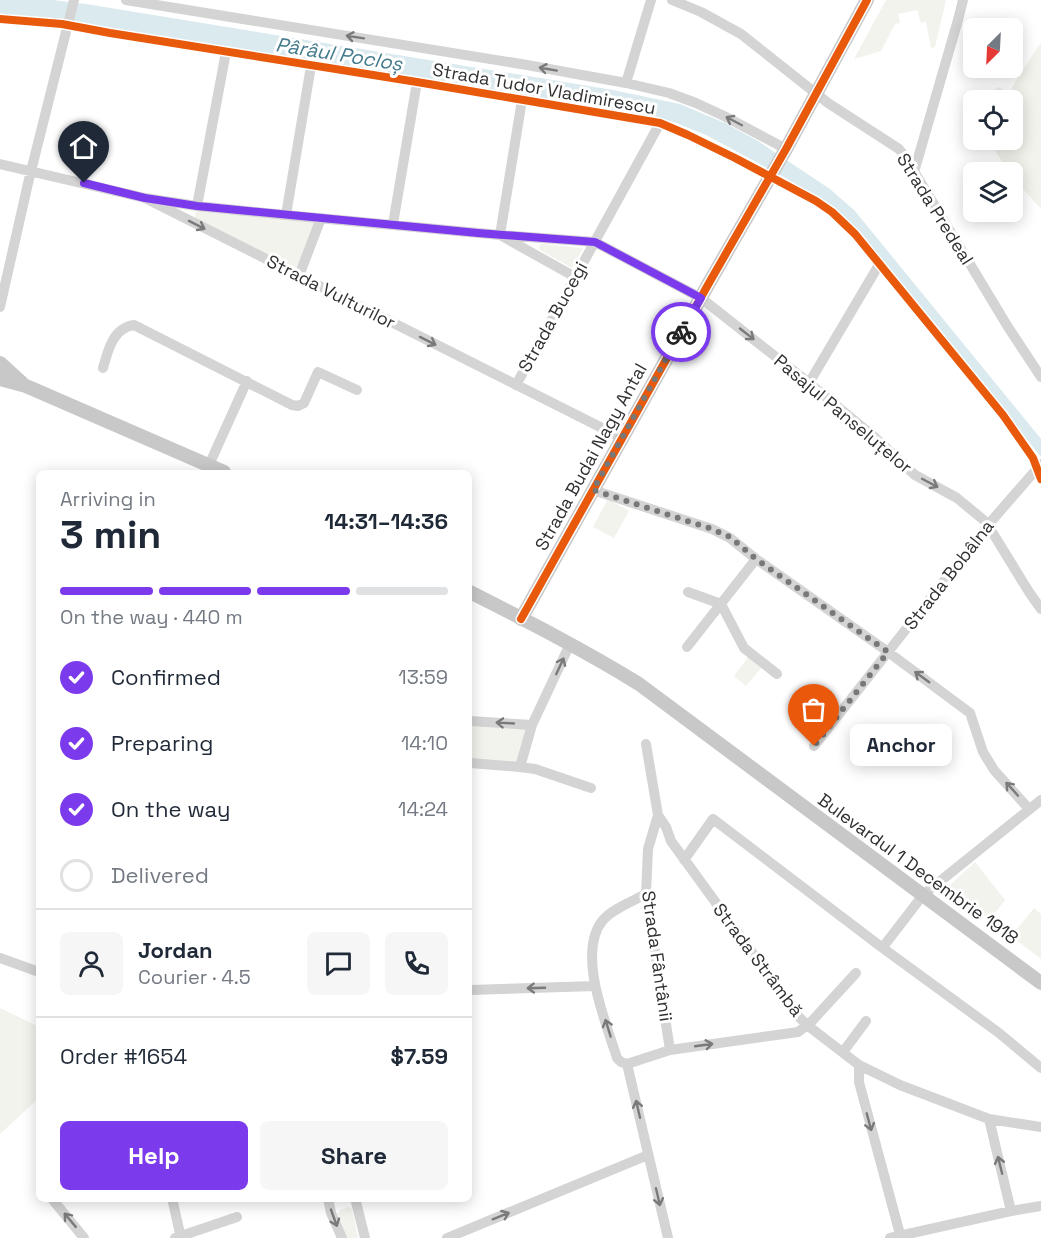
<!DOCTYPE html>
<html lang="en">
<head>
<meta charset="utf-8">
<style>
	:root { --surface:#fff; --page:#f6f6f7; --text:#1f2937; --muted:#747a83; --line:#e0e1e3; --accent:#7c3aed }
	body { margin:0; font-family:"Space Grotesk",sans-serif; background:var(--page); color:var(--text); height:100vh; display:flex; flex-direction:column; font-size:22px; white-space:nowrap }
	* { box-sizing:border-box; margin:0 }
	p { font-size:20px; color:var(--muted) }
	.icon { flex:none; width:33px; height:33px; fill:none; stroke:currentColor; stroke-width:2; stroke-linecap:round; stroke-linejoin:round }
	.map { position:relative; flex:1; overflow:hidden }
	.side { position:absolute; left:36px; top:470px; width:436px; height:732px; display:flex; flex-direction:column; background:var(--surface); border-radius:9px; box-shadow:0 3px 15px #0003 }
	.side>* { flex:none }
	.needle { width:39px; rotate:204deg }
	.fabs { position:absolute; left:963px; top:18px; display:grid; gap:12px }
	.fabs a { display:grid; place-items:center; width:60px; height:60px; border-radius:9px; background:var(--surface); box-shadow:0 3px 15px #0003; font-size:30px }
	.pin { position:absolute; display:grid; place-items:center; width:51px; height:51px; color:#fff; margin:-62px -26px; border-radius:50% 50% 50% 0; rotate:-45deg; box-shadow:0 0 6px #0007 }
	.pin .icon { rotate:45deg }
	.courier { position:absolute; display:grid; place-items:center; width:60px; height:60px; margin:-30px; border:4px solid #7c3aed; border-radius:50%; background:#fff; color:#222; box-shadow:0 2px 8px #0007 }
	.bubble { position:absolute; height:42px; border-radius:9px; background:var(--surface); box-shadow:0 3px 15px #0003; font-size:20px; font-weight:700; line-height:42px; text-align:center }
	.summary em { font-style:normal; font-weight:700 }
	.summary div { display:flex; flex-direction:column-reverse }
	.summary { display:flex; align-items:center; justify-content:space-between; height:102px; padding:0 24px }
	h1 { font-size:39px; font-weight:700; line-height:45px }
	.bar { display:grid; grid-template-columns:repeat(4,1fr); gap:9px 6px; align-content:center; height:72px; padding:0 24px }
	.bar i { height:8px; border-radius:4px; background:var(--line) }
	.bar .active { background:var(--accent) }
	.bar p { grid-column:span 4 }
	.line { display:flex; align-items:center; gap:15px; padding:0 24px; border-top:2px solid var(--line) }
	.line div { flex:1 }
	.round { display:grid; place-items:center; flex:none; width:63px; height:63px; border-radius:9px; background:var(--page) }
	ol { padding:0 24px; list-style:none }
	li { display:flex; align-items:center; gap:18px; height:66px }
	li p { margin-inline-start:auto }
	li .icon { padding:6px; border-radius:50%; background:var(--accent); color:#fff; stroke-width:4 }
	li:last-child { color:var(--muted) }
	li i { width:33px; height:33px; border:3px solid var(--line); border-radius:50% }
	.primary-button { display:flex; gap:12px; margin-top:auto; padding:12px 24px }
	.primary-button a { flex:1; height:69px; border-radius:9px; background:var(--accent); color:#fff; font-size:24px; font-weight:700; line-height:69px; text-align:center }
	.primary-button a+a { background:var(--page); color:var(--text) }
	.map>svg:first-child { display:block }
	.green { fill:#f1f3ec }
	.water { fill:#daeaef }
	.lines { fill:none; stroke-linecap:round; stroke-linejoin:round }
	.minor { stroke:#d4d4d4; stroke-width:10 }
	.major { stroke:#c8c8c8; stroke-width:14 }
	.cycleway-casing { stroke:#fff; stroke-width:11 }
	.cycleway { stroke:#e8590c; stroke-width:8 }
	.oneway { stroke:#7a7a7a }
	.done { stroke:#787878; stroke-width:6; stroke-dasharray:0 10.8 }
	.route { stroke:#7c3aed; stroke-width:8 }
	.labels { text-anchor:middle; stroke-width:6; stroke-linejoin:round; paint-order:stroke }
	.street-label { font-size:18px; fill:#303030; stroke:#fff }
	.water-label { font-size:20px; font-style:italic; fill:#437a8c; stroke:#fff }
</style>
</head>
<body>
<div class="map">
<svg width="1041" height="1238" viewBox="0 0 1041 1238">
	<rect width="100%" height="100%" fill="#fff"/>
	<!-- green -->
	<path class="green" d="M886 0H946L935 47 931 48 926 22 921 23 917 10 898 14 900 23 895 24 881 51 854 59Z
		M1041 42V209L1013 178 1012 172H1008L989 140H1012V100H987L998 87 1010 93 1015 82Z
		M197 210 316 220 298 271 195 218V214Z
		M541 244 583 248 572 268 540 250 539 247Z
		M608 499 629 511 614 538 593 527Z
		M748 657 762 667 746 686 734 676Z
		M470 724 528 728 519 763 470 759Z
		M975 862 1005 900 989 921 949 889V886Z
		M1034 908 1041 914V959L1011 936Z
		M0 1008 39 1027V1098L0 1134Z
		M348 1207 352 1209 358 1238H345L338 1214 340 1210Z"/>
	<!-- water -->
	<path class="water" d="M0 0H53L86 4 613 90 680 104 725 123 758 141 830 189 855 211 1041 439V457L853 226 834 207 784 177 706 135 671 121 639 115 0 15Z"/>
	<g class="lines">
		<!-- minor -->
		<path class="minor" d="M126 0 527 65 626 83 669 93 696 103 726 117 786 149
			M672 0 701 12 741 34 828 103 899 149 906 158 1008 327 1041 377
			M0 19 62 24 110 33 417 82 660 123 688 135 735 158 816 201 832 212 855 234 1003 415 1033 458 1041 479
			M626 83 651 0
			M522 100 500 235 575 277
			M0 164 145 198 622 438
			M914 172 958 20 963 0
			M145 198 197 206 286 215 500 235 595 242 701 298 809 383 872 435 915 475 957 498 986 522 1029 592 1041 609
			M197 206 226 52
			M286 215 311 66
			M393 224 417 82
			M299 276 321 218
			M0 307 29 179 74 0
			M103 368C108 350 113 328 134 325L292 405 298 406 304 403 318 372 357 390
			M809 383 880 263
			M516 385 660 123
			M209 465 247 381
			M593 490 712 529 730 538 756 559 884 649 970 713 983 752 994 770 1029 809
			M688 592 721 604 744 648 777 674
			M687 647 756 559
			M470 721 532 725 520 767 470 763
			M532 725 570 644
			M646 744 658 815 666 827 671 841 799 1017 807 1025 859 1065 900 1085 989 1119 1041 1127
			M814 746 988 525 1041 464
			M520 767 535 769 591 788
			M658 815 648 849 646 894 670 1050
			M684 860 713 819 880 946 999 1033 1041 1068
			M883 947 923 895 1041 800
			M0 958 39 972
			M470 990 595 986
			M843 1052 866 1021
			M627 1064 670 1050 798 1032 811 1022 856 973
			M627 1064 621 1062 617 1058C606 1023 576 952 603 920 612 909 633 901 646 894
			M627 1064 668 1238
			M859 1065V1082L901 1238
			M989 1119 1011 1211
			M56 1198 53 1200 84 1238
			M172 1198 181 1238
			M328 1198 331 1213 342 1238
			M355 1198 365 1238
			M175 1238 237 1217
			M447 1238 648 1155
			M890 1238 1011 1211 1041 1206"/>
		<!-- major -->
		<path class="major" d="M0 363 22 383
			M0 379 26 386 224 472
			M470 592C527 621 584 650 639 684L1041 983
			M521 619 709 283 786 149 867 0"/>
		<!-- cycleway casing -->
		<g class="cycleway-casing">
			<path id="cycleway" d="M0 19 62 24 110 33 417 82 660 123 688 135 735 158 816 201 832 212 855 234 1003 415 1033 458 1041 479
				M521 619 709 283 786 149 867 0"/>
		</g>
		<!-- cycleway -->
		<use href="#cycleway" class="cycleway"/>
	</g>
	<!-- one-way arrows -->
	<defs><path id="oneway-shaft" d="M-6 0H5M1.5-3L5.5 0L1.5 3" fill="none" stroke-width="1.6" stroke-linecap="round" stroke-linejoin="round" transform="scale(1.5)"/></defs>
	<g class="oneway">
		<use href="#oneway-shaft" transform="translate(355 37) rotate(-171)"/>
		<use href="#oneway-shaft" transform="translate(548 69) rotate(-170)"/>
		<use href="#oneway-shaft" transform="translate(734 121) rotate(-152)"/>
		<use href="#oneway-shaft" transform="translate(197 225) rotate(27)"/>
		<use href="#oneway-shaft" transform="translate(747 334) rotate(38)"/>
		<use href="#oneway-shaft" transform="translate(428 341) rotate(27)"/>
		<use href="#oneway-shaft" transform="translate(930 483) rotate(28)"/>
		<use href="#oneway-shaft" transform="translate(560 666) rotate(-65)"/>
		<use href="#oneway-shaft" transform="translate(922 677) rotate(-144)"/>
		<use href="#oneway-shaft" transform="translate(505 723) rotate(-177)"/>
		<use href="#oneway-shaft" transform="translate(1012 789) rotate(-132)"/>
		<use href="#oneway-shaft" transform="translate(536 988) rotate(178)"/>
		<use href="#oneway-shaft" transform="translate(608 1028) rotate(-107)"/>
		<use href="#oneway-shaft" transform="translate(704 1045) rotate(-8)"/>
		<use href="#oneway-shaft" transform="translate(638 1109) rotate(-103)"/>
		<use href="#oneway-shaft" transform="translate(869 1122) rotate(75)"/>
		<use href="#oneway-shaft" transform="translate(1000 1165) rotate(-104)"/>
		<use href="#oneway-shaft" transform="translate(658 1197) rotate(77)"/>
		<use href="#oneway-shaft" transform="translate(501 1216) rotate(-22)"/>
		<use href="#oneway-shaft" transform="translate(334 1218) rotate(70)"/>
		<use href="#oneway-shaft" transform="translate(70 1220) rotate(-130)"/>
	</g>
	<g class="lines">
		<!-- done -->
		<path class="done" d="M681 332 593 490 712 529 730 537 756 559 888 652 814 746"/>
		<!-- route -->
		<path class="route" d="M84 183 145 198 197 206 478 233 595 242 701 298 681 332"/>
	</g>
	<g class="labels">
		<!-- street labels -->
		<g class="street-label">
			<text transform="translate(544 89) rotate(10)" y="6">Strada Tudor Vladimirescu</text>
			<text transform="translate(935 209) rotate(58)" y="6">Strada Predeal</text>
			<text transform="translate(331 292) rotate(27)" y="6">Strada Vulturilor</text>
			<text transform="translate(553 317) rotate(-61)" y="6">Strada Bucegi</text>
			<text transform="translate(843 414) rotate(40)" y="6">Pasajul Panseluțelor</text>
			<text transform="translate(591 457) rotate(-61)" y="6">Strada Budai Nagy Antal</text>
			<text transform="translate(949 575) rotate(-52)" y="6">Strada Bobâlna</text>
			<text transform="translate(918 869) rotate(36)" y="6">Bulevardul 1 Decembrie 1918</text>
			<text transform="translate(657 956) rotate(82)" y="6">Strada Fântânii</text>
			<text transform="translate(758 960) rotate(53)" y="6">Strada Strâmbă</text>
		</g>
		<!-- water labels -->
		<g class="water-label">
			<text transform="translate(339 54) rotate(9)" y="7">Pârâul Pocloș</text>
		</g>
	</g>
</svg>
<div class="fabs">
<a><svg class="needle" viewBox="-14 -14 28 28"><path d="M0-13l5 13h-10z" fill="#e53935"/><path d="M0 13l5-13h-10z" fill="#747a83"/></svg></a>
<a><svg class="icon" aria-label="locate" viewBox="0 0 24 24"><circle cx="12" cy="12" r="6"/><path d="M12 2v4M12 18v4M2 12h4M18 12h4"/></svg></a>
<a><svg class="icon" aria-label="layers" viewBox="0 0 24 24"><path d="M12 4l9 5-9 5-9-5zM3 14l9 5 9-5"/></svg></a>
</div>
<div class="pin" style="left:814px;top:746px;background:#ea580c"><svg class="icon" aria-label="bag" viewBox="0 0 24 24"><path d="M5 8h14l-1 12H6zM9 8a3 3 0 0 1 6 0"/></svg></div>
<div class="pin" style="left:84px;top:183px;background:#1f2937"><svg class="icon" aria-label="home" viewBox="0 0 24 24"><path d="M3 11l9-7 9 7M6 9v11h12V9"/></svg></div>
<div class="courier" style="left:681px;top:332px"><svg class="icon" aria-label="bike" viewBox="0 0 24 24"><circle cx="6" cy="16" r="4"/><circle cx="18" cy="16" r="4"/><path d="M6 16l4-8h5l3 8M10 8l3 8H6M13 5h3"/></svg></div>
<div class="bubble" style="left:850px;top:724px;width:102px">Anchor</div>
<section class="side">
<div class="summary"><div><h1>3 min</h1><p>Arriving in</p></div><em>14:31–14:36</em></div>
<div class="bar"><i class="active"></i><i class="active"></i><i class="active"></i><i></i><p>On the way · 440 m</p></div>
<ol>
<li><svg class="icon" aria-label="check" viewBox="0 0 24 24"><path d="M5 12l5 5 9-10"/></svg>Confirmed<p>13:59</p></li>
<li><svg class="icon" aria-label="check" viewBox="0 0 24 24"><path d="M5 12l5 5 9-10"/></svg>Preparing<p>14:10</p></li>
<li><svg class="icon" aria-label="check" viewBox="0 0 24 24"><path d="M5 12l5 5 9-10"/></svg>On the way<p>14:24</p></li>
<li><i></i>Delivered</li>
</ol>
<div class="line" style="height:108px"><a class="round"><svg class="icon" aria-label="person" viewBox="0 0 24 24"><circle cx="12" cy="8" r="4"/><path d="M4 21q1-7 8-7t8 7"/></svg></a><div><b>Jordan</b><p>Courier · 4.5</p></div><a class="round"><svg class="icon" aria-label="chat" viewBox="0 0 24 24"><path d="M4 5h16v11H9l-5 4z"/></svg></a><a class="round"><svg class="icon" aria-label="phone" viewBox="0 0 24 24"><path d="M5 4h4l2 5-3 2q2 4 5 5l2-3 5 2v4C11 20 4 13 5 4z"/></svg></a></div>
<div class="line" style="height:78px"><div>Order #1654</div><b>$7.59</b></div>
<div class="primary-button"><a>Help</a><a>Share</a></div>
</section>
</div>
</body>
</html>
